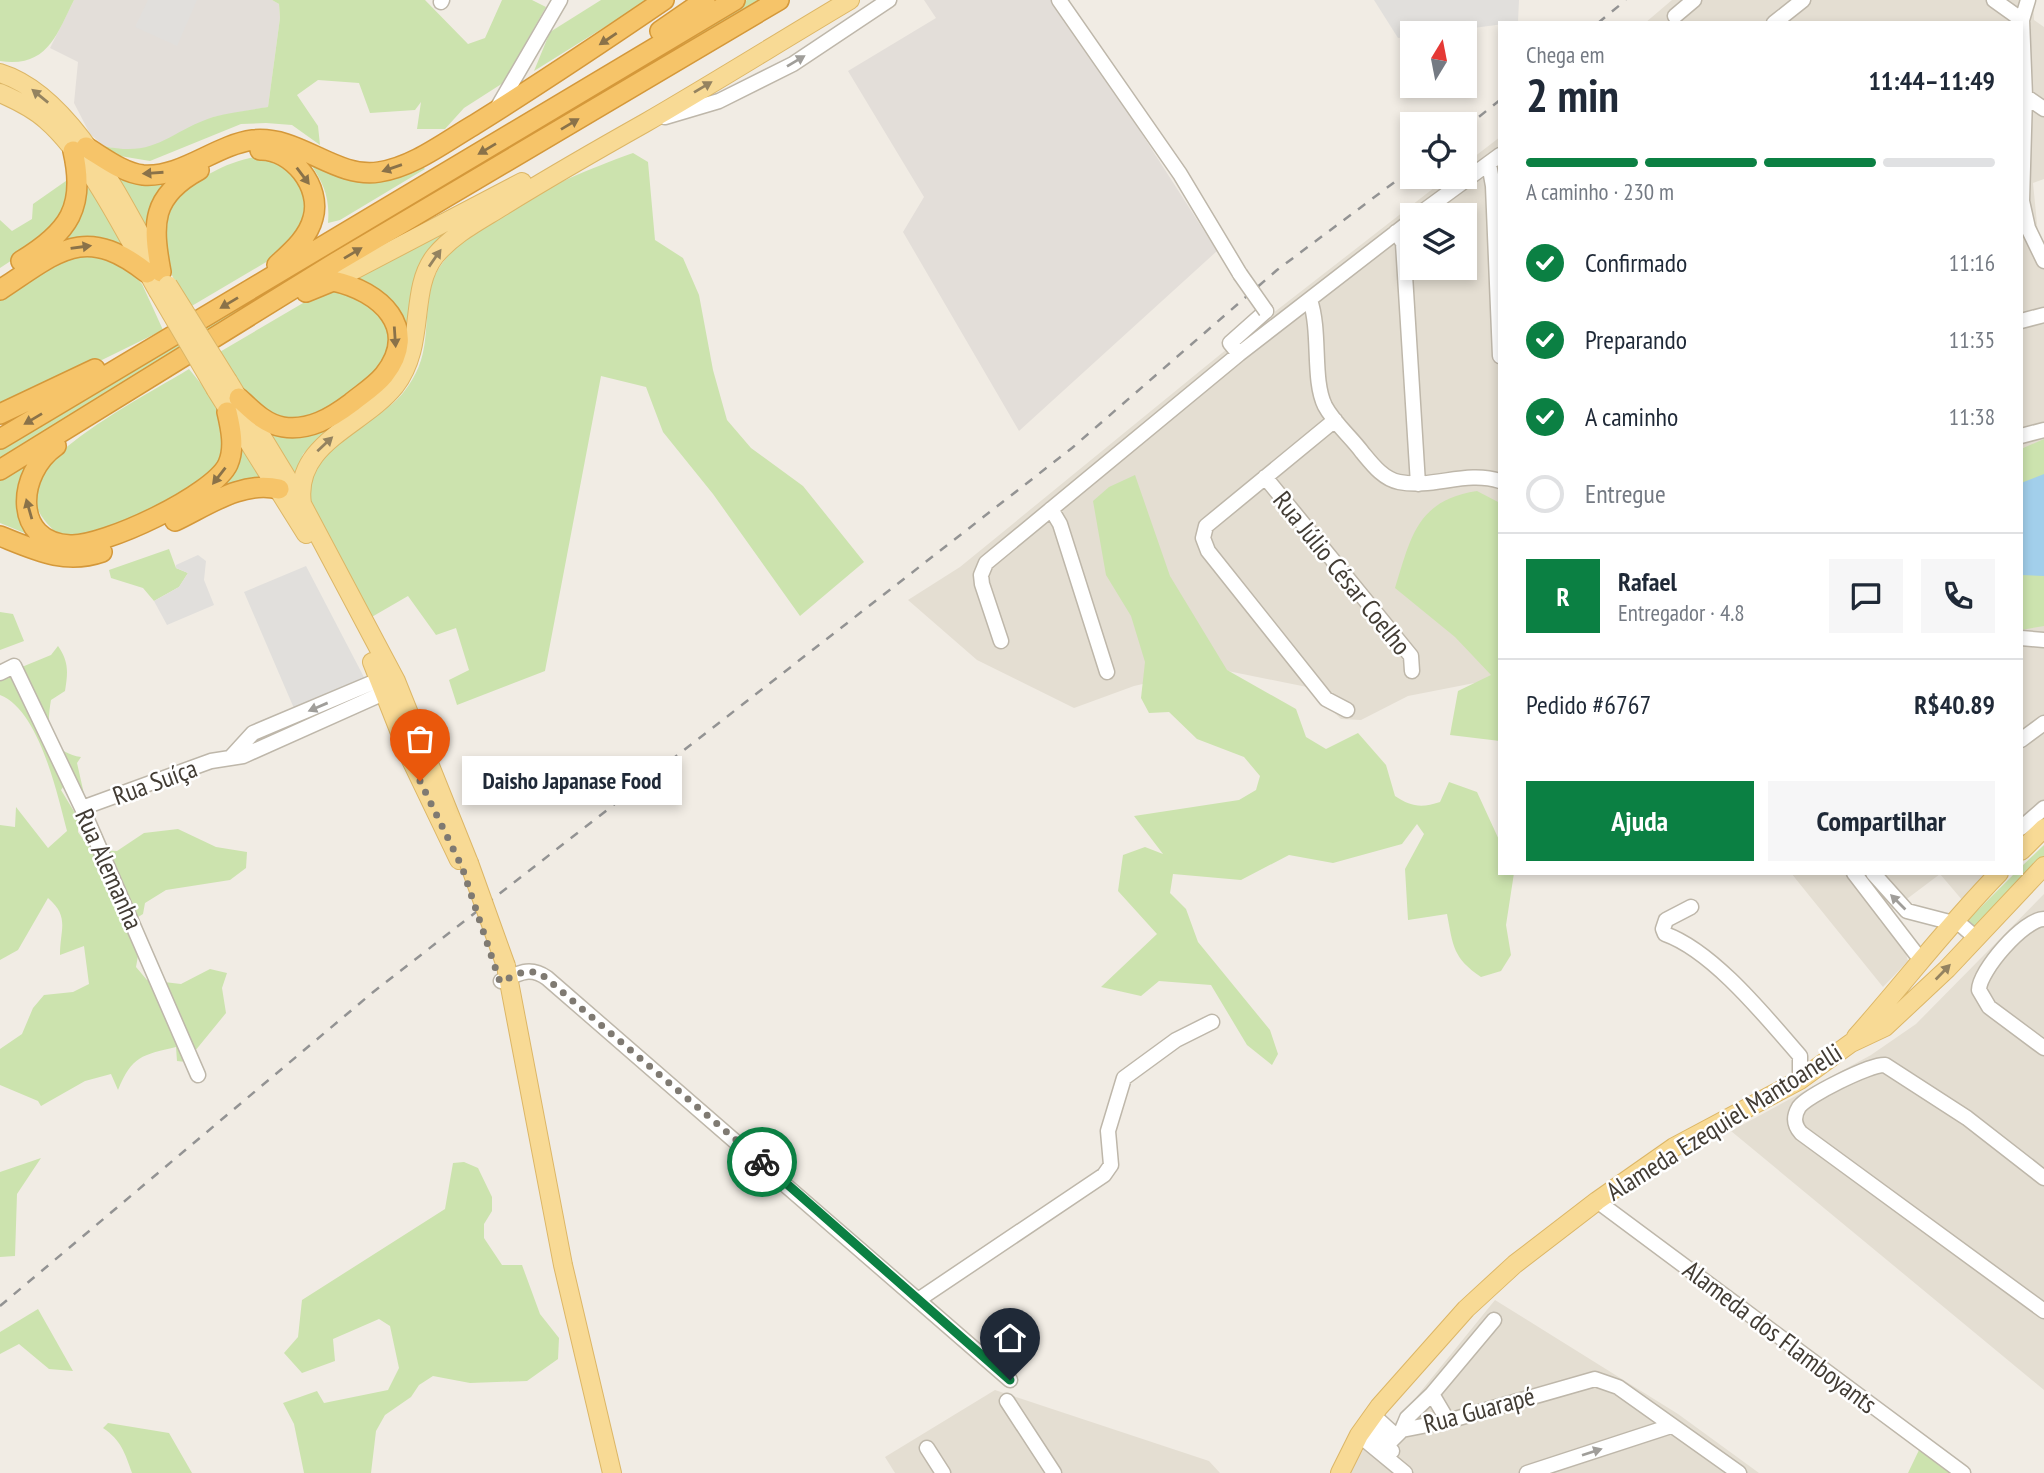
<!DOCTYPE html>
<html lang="pt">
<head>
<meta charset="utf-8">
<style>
	:root { --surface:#fff; --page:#f6f6f7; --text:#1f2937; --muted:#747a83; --line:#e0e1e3; --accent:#0b8043 }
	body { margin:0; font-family:"PT Sans Narrow",sans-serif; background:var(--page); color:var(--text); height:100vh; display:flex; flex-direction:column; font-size:26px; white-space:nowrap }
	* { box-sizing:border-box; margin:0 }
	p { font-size:23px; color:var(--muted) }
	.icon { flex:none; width:38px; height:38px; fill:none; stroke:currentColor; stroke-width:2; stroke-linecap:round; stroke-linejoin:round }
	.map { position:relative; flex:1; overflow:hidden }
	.side { position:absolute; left:1498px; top:21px; width:525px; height:854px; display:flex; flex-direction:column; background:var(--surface); border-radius:0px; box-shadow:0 4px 10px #0003 }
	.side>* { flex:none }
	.needle { width:46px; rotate:10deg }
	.buttons { position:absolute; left:1400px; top:21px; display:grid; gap:14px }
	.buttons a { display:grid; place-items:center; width:77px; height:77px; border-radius:0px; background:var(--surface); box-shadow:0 4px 10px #0003; font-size:35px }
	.pin { position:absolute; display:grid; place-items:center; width:60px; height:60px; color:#fff; margin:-72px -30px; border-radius:50% 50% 50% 0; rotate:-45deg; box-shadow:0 0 7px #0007 }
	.pin .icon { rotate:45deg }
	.courier { position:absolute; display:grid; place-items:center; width:70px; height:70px; margin:-35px; border:5px solid #0b8043; border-radius:50%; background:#fff; color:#222; box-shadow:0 2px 9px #0007 }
	.bubble { position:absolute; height:49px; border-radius:0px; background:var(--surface); box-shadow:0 4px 10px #0003; font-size:23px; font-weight:700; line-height:49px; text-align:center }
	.summary em { font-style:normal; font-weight:700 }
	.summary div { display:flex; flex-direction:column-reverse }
	.summary { display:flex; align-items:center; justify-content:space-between; height:119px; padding:0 28px }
	h1 { font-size:46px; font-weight:700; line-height:52px }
	.bar { display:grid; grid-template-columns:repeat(4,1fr); gap:10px 7px; align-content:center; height:84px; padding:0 28px }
	.bar i { height:9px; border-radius:5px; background:var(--line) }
	.bar .active { background:var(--accent) }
	.bar p { grid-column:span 4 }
	.line { display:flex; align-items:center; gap:18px; padding:0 28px; border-top:2px solid var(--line) }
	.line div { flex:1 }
	.round { display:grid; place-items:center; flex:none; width:74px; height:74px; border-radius:0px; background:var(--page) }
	ol { padding:0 28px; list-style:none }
	li { display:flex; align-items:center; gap:21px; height:77px }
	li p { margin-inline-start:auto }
	li .icon { padding:7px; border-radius:50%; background:var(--accent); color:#fff; stroke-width:4 }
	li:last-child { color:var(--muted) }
	li i { width:38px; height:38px; border:4px solid var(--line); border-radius:50% }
	.button { display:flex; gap:14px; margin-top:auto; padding:14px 28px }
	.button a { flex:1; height:80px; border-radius:0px; background:var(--accent); color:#fff; font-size:28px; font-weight:700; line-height:80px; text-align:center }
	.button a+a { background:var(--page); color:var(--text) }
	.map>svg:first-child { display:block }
	.residential { fill:#e4ded2; fill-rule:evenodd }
	.industrial { fill:#e3ded9 }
	.green { fill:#cce3ae }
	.parking { fill:#e1dfdc }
	.water { fill:#a2cfeb }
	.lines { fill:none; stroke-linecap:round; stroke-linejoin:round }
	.minor-casing { stroke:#beb7aa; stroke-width:17 }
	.major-casing { stroke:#dcb666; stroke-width:20 }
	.highway-casing { stroke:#d4983a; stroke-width:22 }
	.minor { stroke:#fff; stroke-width:14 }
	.major { stroke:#f8da95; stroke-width:18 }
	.highway { stroke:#f6c469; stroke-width:19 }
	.rail { stroke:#939393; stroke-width:2.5; stroke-dasharray:9 9; stroke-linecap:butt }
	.minor-bridge-casing { stroke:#beb7aa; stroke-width:17; stroke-linecap:butt }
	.major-bridge-casing { stroke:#dcb666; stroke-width:20; stroke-linecap:butt }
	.minor-bridge { stroke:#fff; stroke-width:14 }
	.major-bridge { stroke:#f8da95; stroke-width:18 }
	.oneway { fill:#8a7249 }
	.oneway2 { fill:#a09e9a }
	.oneway3 { fill:#948360 }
	.done { stroke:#7f7a72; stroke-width:7; stroke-dasharray:0 12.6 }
	.route { stroke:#0b8043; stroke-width:9 }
	.labels { text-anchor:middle; stroke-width:5; stroke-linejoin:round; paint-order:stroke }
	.street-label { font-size:26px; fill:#423c34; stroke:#fff }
</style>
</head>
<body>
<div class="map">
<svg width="2044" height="1473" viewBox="0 0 2044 1473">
	<rect width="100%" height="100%" fill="#f1ece4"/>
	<!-- residential -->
	<path class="residential" d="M1672 0H2033L2034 20 2044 27V179L2033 183 2038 234 2044 245V822L2021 844V23H1645Z
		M1500 137V678L1408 696 1361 720 1341 719 1307 687 1213 668 1134 686 1074 708 977 660 908 600 960 567 1222 353 1448 177H1465V164ZM1412 215H1465V268H1412Z
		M1791 873H1991L1963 901 1940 874 1879 920 1905 950 1908 961 1883 987Z
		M2044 894V1390L1731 1131 1871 1055 1916 1024Z
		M1495 1300 1678 1414 1759 1473H1344L1364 1449 1370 1454Z
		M995 1390 1209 1461 1220 1473H895L885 1457Z"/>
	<!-- industrial -->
	<path class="industrial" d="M74 0H272L279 4 280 18 268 107 213 117 150 148 127 151 104 146 90 134 74 103 78 62 50 48Z
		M924 0H1056L1217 251 1019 431 903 232 924 197 848 71 936 18Z"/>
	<!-- green -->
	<path class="green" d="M0 0H74C56 36 47 68 0 61Z
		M272 0H425L468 44 485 38 502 0H532L546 7 503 83 464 108 445 129H417L421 102 415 110 370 113 359 83 318 80 297 95 318 126 320 145 292 125 266 123 241 124 150 161 114 155 104 146C156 158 168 132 213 117 231 112 250 110 268 107L280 18 279 4Z
		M601 0H648L534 71 550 32Z
		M747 0H770L0 459V445Z
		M633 153 648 162 655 240 683 258 699 295 713 370 727 420 751 448 803 486 864 562 800 616 713 494 663 432 646 387 601 376 545 671 457 705 449 680 469 670 456 628 436 635 408 596 370 618C355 591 309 523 309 495 309 445 376 426 403 393 433 356 422 329 431 287 444 227 579 172 633 153Z
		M272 155 298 173 309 218 278 255 190 307C161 262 163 252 169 201 201 177 231 157 272 155Z
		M310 163 330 168 420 164 425 169 340 220 328 223C330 198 324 184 310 163Z
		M175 174 147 238 111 177 135 181Z
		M73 176 71 202 41 241 0 268V220L12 231 32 219 33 204Z
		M90 188 127 247 61 242 85 189Z
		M451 226 432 246 420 266 412 317 402 348 352 276Z
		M90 253 127 267 142 284 163 330 0 410V297L70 256Z
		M327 289 361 294 392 330 383 371 320 417 276 421 241 394 218 353Z
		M189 369 215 401 223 420 224 454 202 486 97 537 60 536C46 524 29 506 36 485 48 445 152 392 189 369Z
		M257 423 333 426 303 454 293 482Z
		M2044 439V494L2021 498V449Z
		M240 442 267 482 213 494 230 476Z
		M31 457 32 536 0 523V476Z
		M1135 475 1170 576 1227 670 1296 709 1306 737 1326 749 1358 733 1386 765 1395 796C1411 807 1422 808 1440 802L1449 782 1477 792 1500 842V873H1514L1506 925 1511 955 1501 971 1481 977C1453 958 1453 946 1447 914L1408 920 1405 869 1424 834 1417 824 1402 844 1333 863 1289 855 1241 880 1173 874 1170 893 1186 909 1198 942 1270 1030 1278 1054 1272 1065 1247 1045 1211 985 1159 981 1141 996 1101 987 1157 934 1118 891 1123 855 1145 847 1163 854 1134 816 1239 800 1256 790 1260 776 1244 757 1197 739 1169 712 1149 713 1141 698 1145 662 1131 616 1106 575 1093 501 1109 487Z
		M1477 491 1500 503V741L1450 735 1458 691 1491 675 1455 637 1395 588C1411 537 1417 500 1477 491Z
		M169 549 176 568 188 573 179 587 154 601 143 588 111 578 109 570Z
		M2021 575H2044V626L2021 630Z
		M0 612 13 614 24 641 0 650Z
		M58 646C69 662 68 672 65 691L51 700C46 728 48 751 81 757L77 763 84 794 66 783 61 790 78 818V832L87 845 100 850 117 851 144 833 178 829 216 847 247 852 246 868 230 880 166 890 145 903 143 914 130 922 139 950 136 967 147 980 181 984 210 969 227 973 222 988 226 1013 186 1062 177 1061 176 1047C142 1055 132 1056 118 1090L111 1074 85 1081 41 1106 38 1101 0 1085V1049L22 1034 33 1008 44 995 73 992 89 984 84 946 60 955C60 929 70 917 48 898L18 950 0 960V825L15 827 16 807 48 848 67 831C57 793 39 710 0 695V676L51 655Z
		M2044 845V862L1973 933 1966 922 2015 873H2021V867Z
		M41 1158 17 1194 15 1256 0 1257V1172Z
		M464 1162 478 1168 492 1197V1211L484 1224V1238L502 1265H522L540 1314 559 1338 558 1359 527 1381 470 1383 433 1376 419 1385 411 1397 385 1415 376 1431 371 1473H304L294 1424 283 1403 317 1391 324 1403 388 1390 399 1368 390 1326 379 1319 333 1339 335 1361 302 1373 284 1353 298 1337 302 1300 445 1209 453 1163Z
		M38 1309 73 1371 49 1369 19 1344 0 1354V1332Z
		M108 1423 169 1433 192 1473H132C125 1453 121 1440 103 1428Z
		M1919 1450 1957 1473H1908Z"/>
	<!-- parking -->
	<path class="parking" d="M148 0H197L177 46 135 27Z
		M1374 0H1519L1518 22 1437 33H1412V37L1398 38Z
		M198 555 206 561 204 580 214 605 167 625 154 601 179 587 188 573 176 568V565Z
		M306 566 367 683 296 713 244 592Z"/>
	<!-- water -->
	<path class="water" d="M2044 474V576L2021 575V483Z"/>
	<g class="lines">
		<!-- minor casing -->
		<g class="minor-casing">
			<path id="minor" d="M1059 0 1180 174 1240 274
				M1994 0 2022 20
				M2028 0 2022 20 2025 96 2022 201 2028 228 2044 261
				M441 2 442 0
				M1675 16 1694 0
				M1774 23 1803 0
				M2025 96 2044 109
				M496 110 560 0
				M665 117 719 101 793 64 889 0
				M1489 164 1493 186 1500 356
				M1418 215 1500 155
				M1396 232 1403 243 1418 484
				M1310 300C1321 332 1312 380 1325 406 1334 423 1351 437 1362 452 1372 464 1383 479 1399 482 1433 489 1466 470 1500 481
				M2021 321 2044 315
				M1239 354 1230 343 1266 311
				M1335 420 1206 526 1203 538 1208 551 1326 699 1347 710
				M2021 436 2044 430
				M1265 477 1411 656 1412 671
				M1051 509 1060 524 1107 672
				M2021 638 2044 640
				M1001 641 982 584 981 575 986 563 1239 354 1412 220
				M0 673 14 666 82 808 198 1075
				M2021 740 2044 723
				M232 756 253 733 381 679
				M82 808 211 761 243 756 386 692
				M2021 828 2044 808
				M1854 873 1920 959
				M1873 873 1907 911 1961 925 1975 937
				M1691 907 1666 920 1663 929 1665 934C1713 951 1766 1017 1800 1056V1080
				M2044 919C2024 919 1979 971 1979 990L1989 1007 2044 1048
				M501 981C519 973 530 966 547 978L1010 1380
				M2044 1178 1967 1118 1885 1065C1870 1064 1807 1096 1799 1107 1793 1117 1794 1125 1801 1133L2044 1311
				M1597 1201 1963 1473
				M918 1300 1104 1175 1111 1165 1108 1131 1124 1078 1176 1040 1212 1022
				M1432 1394 1448 1421
				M1007 1401 1054 1473
				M1373 1415 1395 1435
				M1365 1426 1392 1451
				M1402 1430 1407 1418 1432 1394 1494 1320
				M1359 1435 1405 1473
				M927 1448 943 1473
				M1380 1452 1402 1430 1448 1421 1595 1379 1618 1387 1739 1473
				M1527 1473 1671 1426"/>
		</g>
		<!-- major casing -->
		<g class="major-casing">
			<path id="major" d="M0 73C74 96 123 206 160 270
				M0 93C16 100 33 108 46 120 89 157 129 240 158 291
				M333 281 522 182
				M228 381 301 501
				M216 390 306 534
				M372 662 410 758 459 860
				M2021 851 2044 828
				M469 863 396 681 302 504C293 443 363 426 395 386 427 344 408 291 435 256 453 234 479 221 503 206 550 177 597 150 645 123 714 83 781 41 850 0
				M506 966 563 1265 612 1473
				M1856 1037C1904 983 1948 925 1999 873
				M1340 1473 1359 1435 1379 1407 1466 1309 1515 1264 1597 1201 1674 1147 1800 1080 1851 1043 1885 1027 1947 969 2044 866"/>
		</g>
		<!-- highway casing -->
		<g class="highway-casing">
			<path id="highway" d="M660 31 705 0
				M86 147C103 157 123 173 143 175 182 178 215 145 253 140 299 135 335 179 379 172 413 167 445 142 474 125 538 85 601 43 664 0
				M260 150C292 149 322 187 313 218 308 238 291 252 277 265
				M21 261C69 232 86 207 73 151
				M161 272C152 224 151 196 199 170
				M0 290C58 252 84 223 147 273
				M239 398C252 410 265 424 283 427 309 431 331 418 351 403 362 394 375 386 384 375 421 328 380 291 333 281L306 292
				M0 414 95 369
				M0 439 735 0
				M56 446C17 473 12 542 70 545 103 547 214 495 228 464 235 448 231 429 227 412
				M0 470 338 261 779 0
				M175 521C207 506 242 480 279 489
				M0 536C35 550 65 565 102 552"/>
		</g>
		<!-- minor -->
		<use href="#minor" class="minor"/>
		<!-- major -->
		<use href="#major" class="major"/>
		<!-- highway -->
		<use href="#highway" class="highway"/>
		<!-- rail -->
		<path class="rail" d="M1598 23 1626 0
			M1465 128 1500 100
			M0 1306 372 993 1072 448 1277 270 1412 169"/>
		<!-- minor-bridge casing -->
		<g class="minor-bridge-casing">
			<path id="minor-bridge" d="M1240 274 1266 311"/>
		</g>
		<!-- major-bridge casing -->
		<g class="major-bridge-casing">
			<path id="major-bridge" d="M168 285 228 381
				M158 291 216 390
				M469 863 506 966"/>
		</g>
		<!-- minor-bridge -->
		<use href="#minor-bridge" class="minor-bridge"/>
		<!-- major-bridge -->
		<use href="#major-bridge" class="major-bridge"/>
	</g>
	<!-- one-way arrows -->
	<defs><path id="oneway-solid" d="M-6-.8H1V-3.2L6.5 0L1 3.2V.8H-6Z" transform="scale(1.75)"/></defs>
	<g class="oneway">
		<use href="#oneway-solid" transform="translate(608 39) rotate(146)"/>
		<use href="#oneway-solid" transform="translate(570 124) rotate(-31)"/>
		<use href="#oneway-solid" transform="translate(487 149) rotate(149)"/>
		<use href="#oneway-solid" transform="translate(392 168) rotate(161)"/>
		<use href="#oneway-solid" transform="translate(153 173) rotate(176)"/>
		<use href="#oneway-solid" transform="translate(303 176) rotate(53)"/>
		<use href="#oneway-solid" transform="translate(81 247) rotate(-8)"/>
		<use href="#oneway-solid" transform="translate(353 253) rotate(-31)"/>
		<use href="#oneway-solid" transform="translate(229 303) rotate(149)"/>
		<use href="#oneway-solid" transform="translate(395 337) rotate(86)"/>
		<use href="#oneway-solid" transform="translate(33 419) rotate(149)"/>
		<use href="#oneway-solid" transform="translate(219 476) rotate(128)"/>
		<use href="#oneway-solid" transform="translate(29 509) rotate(-106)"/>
	</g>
	<g class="oneway2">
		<use href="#oneway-solid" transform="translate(796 61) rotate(-31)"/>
		<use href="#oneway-solid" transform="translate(318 707) rotate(157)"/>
		<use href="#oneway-solid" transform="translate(1898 902) rotate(-135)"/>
		<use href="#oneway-solid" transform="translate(1592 1452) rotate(-18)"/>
	</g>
	<g class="oneway3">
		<use href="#oneway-solid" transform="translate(703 87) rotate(-31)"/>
		<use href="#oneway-solid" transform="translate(40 96) rotate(-141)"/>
		<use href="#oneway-solid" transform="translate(435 258) rotate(-55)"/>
		<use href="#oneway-solid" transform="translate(325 444) rotate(-43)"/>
		<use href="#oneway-solid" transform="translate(1943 972) rotate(-46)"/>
	</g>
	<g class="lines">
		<!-- done -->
		<path class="done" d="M420 781 462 867 500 982 525 971 540 973 762 1162"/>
		<!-- route -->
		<path class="route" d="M762 1162 1010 1380"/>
	</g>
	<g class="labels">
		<!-- street labels -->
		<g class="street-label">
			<text transform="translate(1342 573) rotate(51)" y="9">Rua Júlio César Coelho</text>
			<text transform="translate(155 782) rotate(-20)" y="9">Rua Suíça</text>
			<text transform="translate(109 869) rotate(66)" y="9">Rua Alemanha</text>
			<text transform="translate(1724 1122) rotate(-32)" y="9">Alameda Ezequiel Mantoanelli</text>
			<text transform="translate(1780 1337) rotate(37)" y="9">Alameda dos Flamboyants</text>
			<text transform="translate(1479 1410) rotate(-15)" y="9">Rua Guarapé</text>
		</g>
	</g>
</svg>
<div class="buttons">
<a><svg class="needle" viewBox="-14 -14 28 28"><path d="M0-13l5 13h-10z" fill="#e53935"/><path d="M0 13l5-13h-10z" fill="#747a83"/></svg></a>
<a><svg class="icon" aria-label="locate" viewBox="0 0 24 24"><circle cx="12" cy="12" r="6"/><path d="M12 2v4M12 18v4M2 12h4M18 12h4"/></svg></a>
<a><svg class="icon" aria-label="layers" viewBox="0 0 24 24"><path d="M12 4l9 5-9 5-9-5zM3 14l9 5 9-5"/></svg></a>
</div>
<div class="pin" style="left:420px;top:781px;background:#ea580c"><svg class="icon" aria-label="bag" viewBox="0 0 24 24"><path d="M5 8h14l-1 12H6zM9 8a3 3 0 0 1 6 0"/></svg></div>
<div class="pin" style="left:1010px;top:1380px;background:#1f2937"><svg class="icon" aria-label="home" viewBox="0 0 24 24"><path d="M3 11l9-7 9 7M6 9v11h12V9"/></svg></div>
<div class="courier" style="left:762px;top:1162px"><svg class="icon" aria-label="bike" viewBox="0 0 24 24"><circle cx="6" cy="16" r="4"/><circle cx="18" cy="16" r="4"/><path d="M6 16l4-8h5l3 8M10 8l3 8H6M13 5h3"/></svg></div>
<div class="bubble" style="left:462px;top:756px;width:220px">Daisho Japanase Food</div>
<section class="side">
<div class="summary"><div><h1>2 min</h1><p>Chega em</p></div><em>11:44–11:49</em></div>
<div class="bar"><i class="active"></i><i class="active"></i><i class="active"></i><i></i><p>A caminho · 230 m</p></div>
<ol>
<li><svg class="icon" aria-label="check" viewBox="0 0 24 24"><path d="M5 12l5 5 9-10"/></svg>Confirmado<p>11:16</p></li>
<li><svg class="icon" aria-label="check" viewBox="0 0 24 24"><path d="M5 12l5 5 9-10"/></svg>Preparando<p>11:35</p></li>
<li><svg class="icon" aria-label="check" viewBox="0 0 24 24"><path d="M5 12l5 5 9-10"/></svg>A caminho<p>11:38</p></li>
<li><i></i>Entregue</li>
</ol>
<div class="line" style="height:126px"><b class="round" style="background:var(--accent);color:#fff">R</b><div><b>Rafael</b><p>Entregador · 4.8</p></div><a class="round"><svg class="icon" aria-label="chat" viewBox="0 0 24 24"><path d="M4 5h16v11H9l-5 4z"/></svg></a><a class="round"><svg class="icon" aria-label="phone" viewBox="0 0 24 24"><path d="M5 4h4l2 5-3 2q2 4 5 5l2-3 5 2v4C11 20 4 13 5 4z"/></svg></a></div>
<div class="line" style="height:91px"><div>Pedido #6767</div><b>R$40.89</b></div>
<div class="button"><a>Ajuda</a><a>Compartilhar</a></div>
</section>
</div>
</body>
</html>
